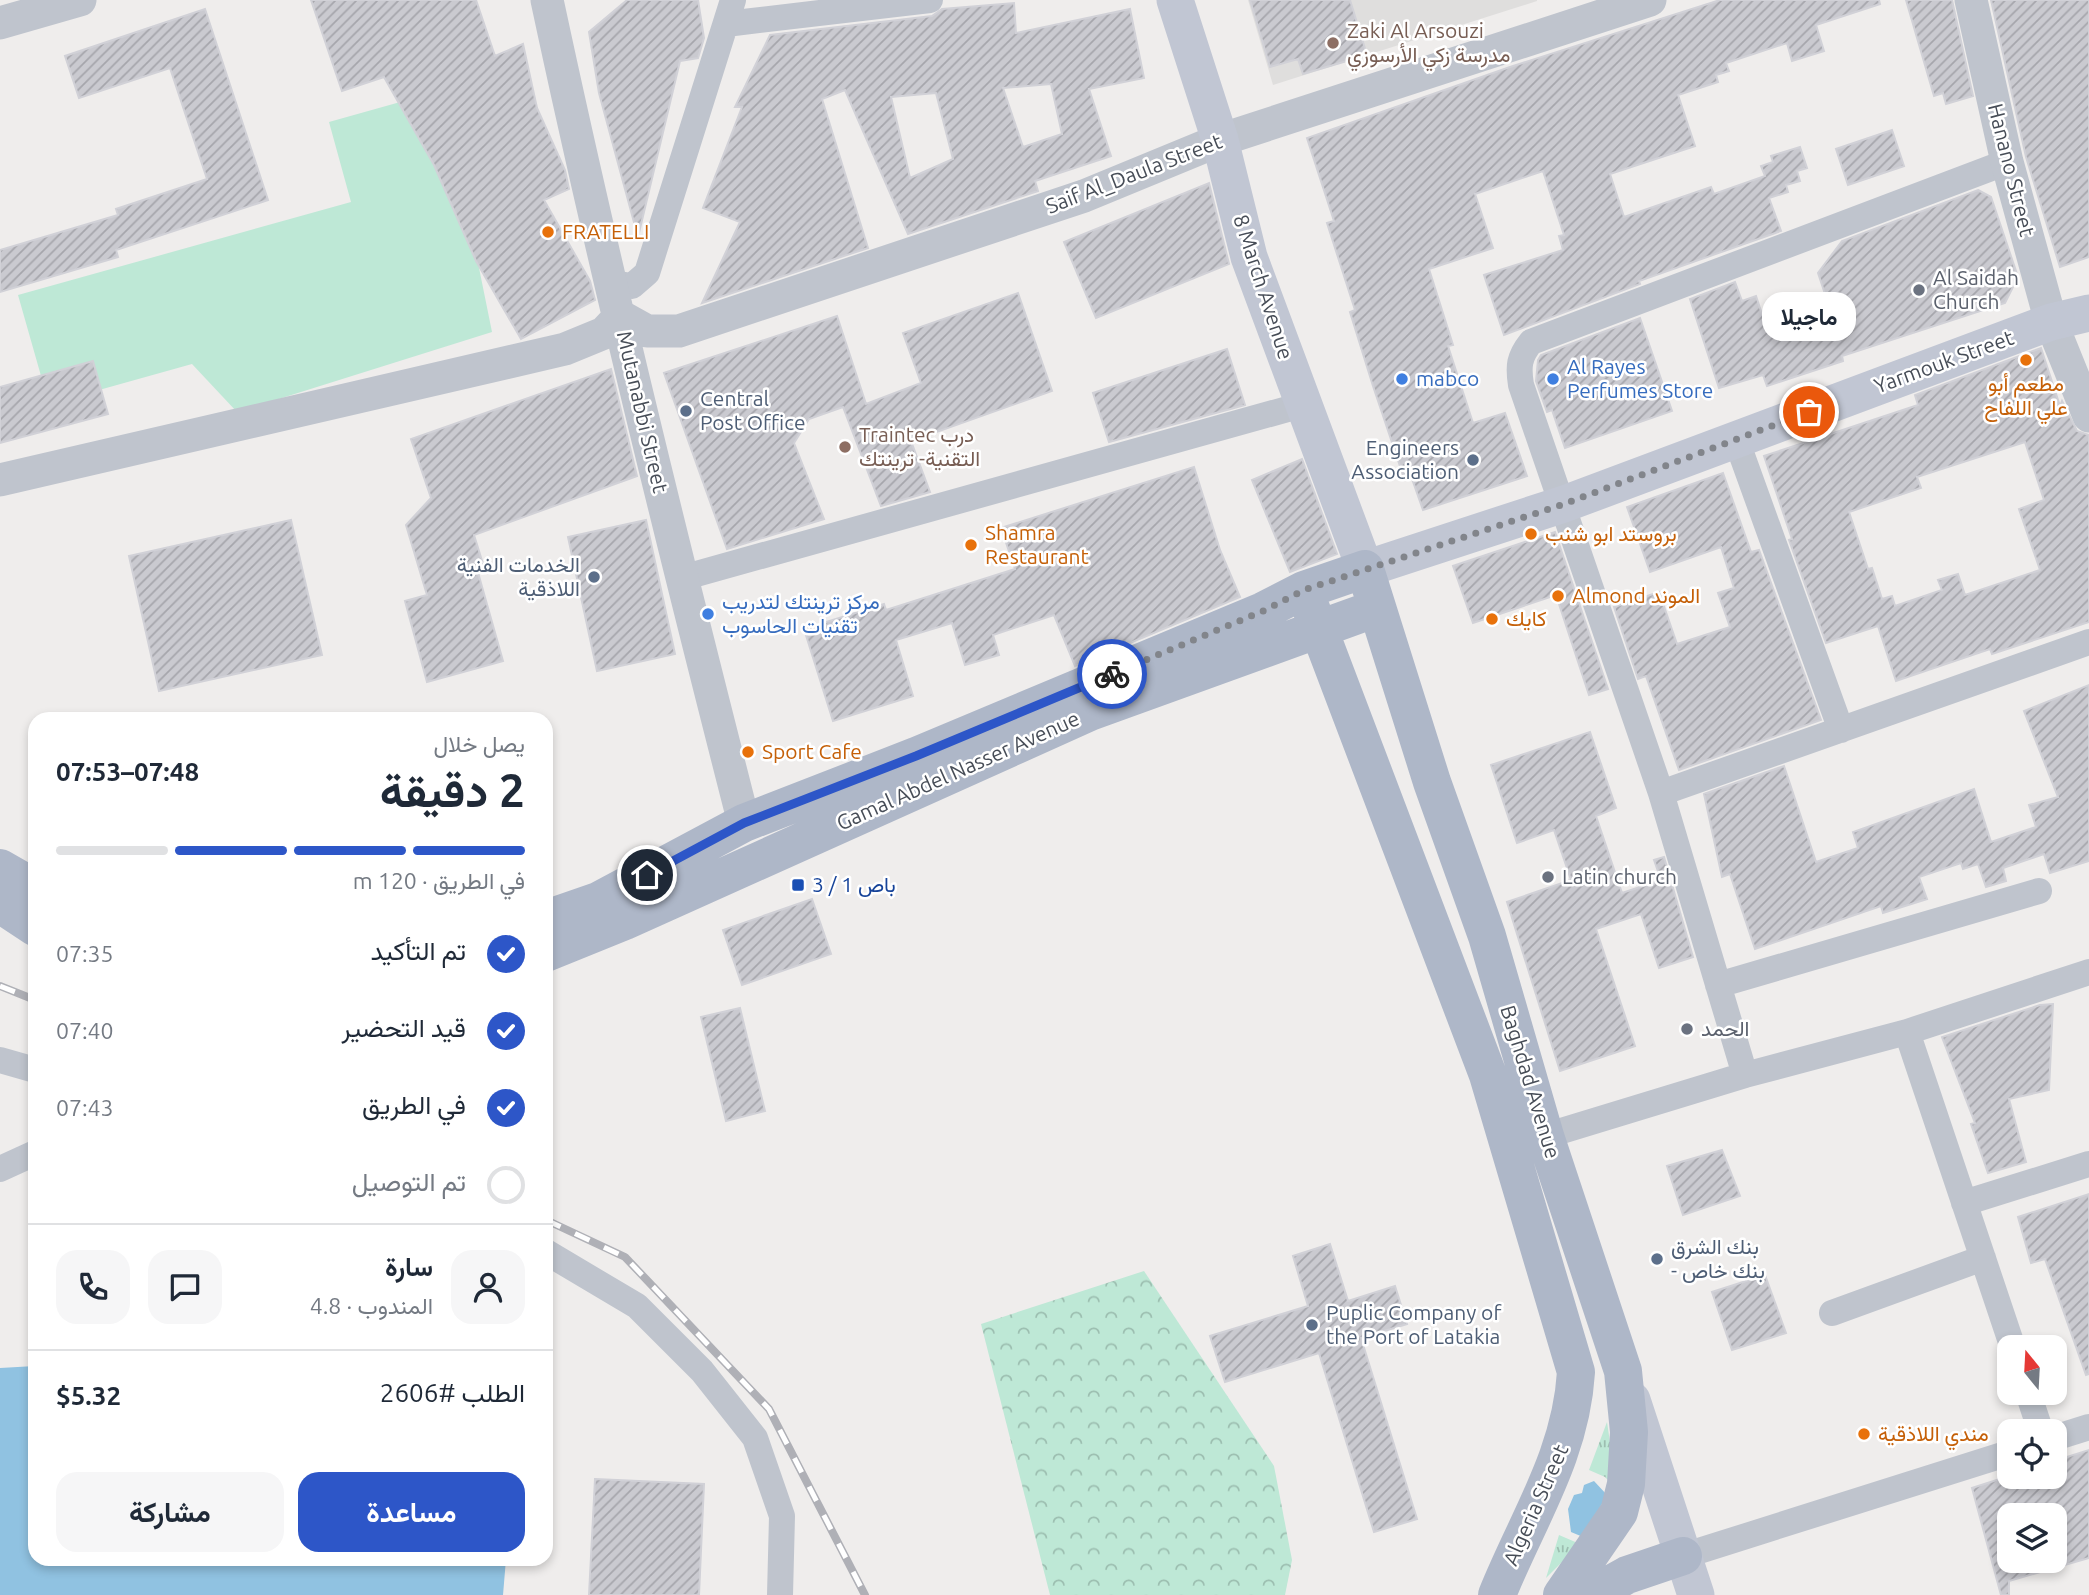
<!DOCTYPE html>
<html lang="ar">
<head>
<meta charset="utf-8">
<style>
	:root { --surface:#fff; --page:#f6f6f7; --text:#1f2937; --muted:#747a83; --line:#e0e1e3; --accent:#2d56c8 }
	body { margin:0; font-family:Ubuntu,Vazirmatn,sans-serif; background:var(--page); color:var(--text); direction:rtl; height:100vh; display:flex; flex-direction:column; font-size:26px; white-space:nowrap }
	* { box-sizing:border-box; margin:0 }
	p { font-size:23px; color:var(--muted) }
	.icon { flex:none; width:38px; height:38px; fill:none; stroke:currentColor; stroke-width:2; stroke-linecap:round; stroke-linejoin:round }
	.map { position:relative; flex:1; overflow:hidden; direction:ltr }
	.drawer { position:absolute; left:28px; top:712px; width:525px; height:854px; display:flex; flex-direction:column; background:var(--surface); border-radius:21px; box-shadow:0 4px 10px #0003; direction:rtl }
	.drawer>* { flex:none }
	.needle { width:46px; rotate:342deg }
	.fabs { position:absolute; left:1997px; top:1335px; display:grid; gap:14px }
	.fabs a { display:grid; place-items:center; width:70px; height:70px; border-radius:14px; background:var(--surface); box-shadow:0 4px 10px #0003; font-size:35px }
	.pin { position:absolute; display:grid; place-items:center; width:60px; height:60px; color:#fff; margin:-30px; border:4px solid #fff; border-radius:50%; box-shadow:0 2px 7px #0007 }
	.courier { position:absolute; display:grid; place-items:center; width:70px; height:70px; margin:-35px; border:5px solid #2d56c8; border-radius:50%; background:#fff; color:#222; box-shadow:0 2px 9px #0007 }
	.bubble { position:absolute; height:49px; border-radius:21px; background:var(--surface); box-shadow:0 4px 10px #0003; font-size:23px; font-weight:700; line-height:49px; text-align:center; direction:rtl }
	.head em { font-style:normal; font-weight:700 }
	.head div { display:flex; flex-direction:column-reverse }
	.head { display:flex; align-items:center; justify-content:space-between; height:119px; padding:0 28px }
	h1 { font-size:46px; font-weight:700; line-height:52px }
	.bar { display:grid; grid-template-columns:repeat(4,1fr); gap:10px 7px; align-content:center; height:84px; padding:0 28px }
	.bar i { height:9px; border-radius:5px; background:var(--line) }
	.bar .on { background:var(--accent) }
	.bar p { grid-column:span 4 }
	.line { display:flex; align-items:center; gap:18px; padding:0 28px; border-top:2px solid var(--line) }
	.line div { flex:1 }
	.round { display:grid; place-items:center; flex:none; width:74px; height:74px; border-radius:21px; background:var(--page) }
	ol { padding:0 28px; list-style:none }
	li { display:flex; align-items:center; gap:21px; height:77px }
	li p { margin-inline-start:auto }
	li .icon { padding:7px; border-radius:50%; background:var(--accent); color:#fff; stroke-width:4 }
	li:last-child { color:var(--muted) }
	li i { width:38px; height:38px; border:4px solid var(--line); border-radius:50% }
	.action { display:flex; gap:14px; margin-top:auto; padding:14px 28px }
	.action a { flex:1; height:80px; border-radius:21px; background:var(--accent); color:#fff; font-size:28px; font-weight:700; line-height:80px; text-align:center }
	.action a+a { background:var(--page); color:var(--text) }
	.map>svg:first-child { display:block }
	.education { fill:#dfdedd }
	.grass { fill:url(#grass-tufts) }
	.park { fill:url(#park-crowns) }
	.garden { fill:#bee8d6 }
	.water { fill:#90c2e1 }
	.building { fill:url(#building-hatch); stroke:#d1d1d7; stroke-width:2; fill-rule:evenodd }
	.lines { fill:none; stroke-linecap:round; stroke-linejoin:round }
	.minor { stroke:#bfc4cd; stroke-width:26 }
	.tertiary { stroke:#bfc4cd; stroke-width:33 }
	.secondary { stroke:#c1c6d3; stroke-width:37 }
	.primary { stroke:#aeb7c8; stroke-width:38 }
	.rail-casing { stroke:#afb0b6; stroke-width:8 }
	.rail { stroke:#fff; stroke-width:5; stroke-dasharray:16; stroke-linecap:butt }
	.done { stroke:#82858b; stroke-width:7; stroke-dasharray:0 12.6 }
	.route { stroke:#2d56c8; stroke-width:9 }
	.education-dot { fill:#8d6e63; stroke:#fff; stroke-width:2.5 }
	.food-dot { fill:#e8710a; stroke:#fff; stroke-width:2.5 }
	.worship-dot { fill:#6b7280; stroke:#fff; stroke-width:2.5 }
	.shop-dot { fill:#3f7fe0; stroke:#fff; stroke-width:2.5 }
	.service-dot { fill:#5c6f8a; stroke:#fff; stroke-width:2.5 }
	.transit-dot { fill:#1a4fb4; stroke:#fff; stroke-width:2.5 }
	.labels { text-anchor:middle; stroke-width:5; stroke-linejoin:round; paint-order:stroke }
	.education-label { font-size:21px; fill:#785e54; stroke:#fff; text-anchor:start }
	.street-label { font-size:21px; fill:#474d57; stroke:#fff }
	.food-label { font-size:21px; fill:#c56008; stroke:#fff; text-anchor:start }
	.worship-label { font-size:21px; fill:#5b616d; stroke:#fff; text-anchor:start }
	.shop-label { font-size:21px; fill:#366cbe; stroke:#fff; text-anchor:start }
	.service-label { font-size:21px; fill:#4e5e75; stroke:#fff; text-anchor:start }
	.transit-label { font-size:21px; fill:#164399; stroke:#fff; text-anchor:start }
</style>
</head>
<body>
<div class="map">
<svg width="2089" height="1595" viewBox="0 0 2089 1595">
	<defs>
		<pattern id="grass-tufts" width="24" height="20" patternUnits="userSpaceOnUse" patternTransform="scale(1.75)"><rect width="24" height="20" fill="#bee8d6"/><path d="M3 7l-1-3M5 7V3M7 7l1-3M15 17l-1-3M17 17v-4M19 17l1-3" fill="none" stroke="#9cbeb0"/></pattern>
		<pattern id="park-crowns" width="20" height="18" patternUnits="userSpaceOnUse" patternTransform="scale(1.75)"><rect width="20" height="18" fill="#bee8d6"/><path d="M2 6a3 3 0 1 1 6 0M12 15a3 3 0 1 1 6 0" fill="none" stroke="#9cbeb0"/></pattern>
		<pattern id="building-hatch" width="6" height="6" patternUnits="userSpaceOnUse" patternTransform="scale(1.75)"><rect width="6" height="6" fill="#cacad0"/><path d="M-1 1l2-2M0 6l6-6M5 7l2-2" fill="none" stroke="#a6a6ac"/></pattern>
	</defs>
	<rect width="100%" height="100%" fill="#efedec"/>
	<!-- education -->
	<path class="education" d="M1248 0H1537V1L1273 85Z"/>
	<!-- grass -->
	<path class="grass" d="M1607 1422 1617 1489 1605 1477 1589 1470Z
		M1559 1535 1580 1544 1546 1578Z"/>
	<!-- park -->
	<path class="park" d="M1144 1271 1274 1466 1292 1560 1285 1595H1050L981 1324Z"/>
	<!-- garden -->
	<path class="garden" d="M443 90 492 332 237 412 192 364 49 404 18 295 351 202 329 122Z"/>
	<!-- water -->
	<path class="water" d="M35 1366V1559H506L503 1595H0V1368Z
		M1594 1481 1607 1495 1583 1537 1571 1532 1568 1509 1574 1495 1582 1493 1584 1485Z"/>
	<!-- building -->
	<path class="building" d="M311 0H476L495 56 523 44 537 108 565 170 569 189 544 200 590 281 595 300 521 339 476 261 434 165 384 77 342 91Z
		M627 0H698L704 38 698 58 680 61 638 237 599 93 589 32Z
		M1250 0H1350L1367 55 1303 74 1298 59 1270 67Z
		M1720 0H1879L1880 4 1816 25 1824 51 1792 61 1787 43 1726 63 1729 71 1716 75 1718 82 1678 95 1695 146 1610 174 1624 217 1711 187 1714 194 1765 176 1761 166 1773 162 1771 156 1800 147 1807 168 1797 171 1800 181 1786 185 1788 192 1769 198 1781 231 1639 281 1640 284 1504 335 1484 275 1563 250 1559 236 1564 235 1543 171 1475 194 1493 248 1429 269 1453 345 1448 346 1473 423 1505 413 1527 476 1423 510 1411 476 1404 478 1373 386 1350 312 1355 310 1327 223 1334 221 1307 138 1510 67Z
		M1906 0H1952L1973 96 1946 104 1943 93 1934 96Z
		M1991 0H2089V257L2060 267 2026 157Z
		M1014 3 1016 33 1130 9 1144 78 1089 89 1111 156 1035 181 1038 191 908 234 845 90 822 99 868 248 702 303 740 222 703 208 742 107H735L770 35 932 16 942 9ZM1051 84 1062 134 1023 147 1003 88ZM936 93 953 159 910 178 891 97Z
		M205 9 268 200 116 250 118 257 0 292V250L118 215 116 209 207 179 170 68 79 98 65 56Z
		M1892 130 1904 166 1848 185 1836 149Z
		M1209 183 1229 264 1096 318 1064 242Z
		M1978 190 1991 197 2018 277 2005 303 1842 356 1843 361 1767 386 1763 375 1719 388 1690 299 1735 282 1742 301 1756 296 1762 314 1767 315 1826 297 1818 273 1842 241Z
		M1018 293 1052 391 911 441 930 492 881 506 843 407 809 419 794 443 824 519 727 549 664 373 837 316 866 404 921 383 903 333Z
		M1640 318 1672 411 1565 448 1552 410 1547 412 1536 381 1538 360 1541 355Z
		M2041 348 2060 406 2062 401 2077 431 2089 435V622L1992 654 1990 649 1896 681 1878 626 1826 643 1789 540 1792 539 1764 456 1918 405 1915 395ZM2025 442 2044 500 2019 509 2040 570 1965 595 1958 574 1938 580 1942 590 1895 606 1892 596 1882 599 1872 568 1868 569 1849 512 1921 488 1917 477Z
		M1227 349 1245 405 1109 442 1093 393Z
		M93 361 108 414 0 443V387Z
		M611 369 637 476 474 535 484 567 477 569 503 661 427 682 405 601 427 595 406 525 431 498 411 439Z
		M1302 459 1337 554 1290 572 1252 480Z
		M1194 467 1220 550 1240 597 1075 666 1054 615 993 635 999 655 965 665 952 623 896 640 913 696 833 721 804 629 884 604 886 610 1015 569 1001 528Z
		M1723 473 1751 552 1759 550 1821 720 1679 770 1646 676 1638 679 1614 607 1659 592 1677 644 1730 627 1718 593 1734 588 1721 547 1650 572 1627 507Z
		M291 520 322 655 159 691 129 556Z
		M646 520 675 654 597 671 568 537Z
		M1555 532 1608 689 1589 695 1556 595 1473 623 1453 566Z
		M2089 685V861L2050 873 2044 854 2003 868 2006 881 1986 887 1978 864 1963 869 1961 863 1919 877 1927 899 1883 913 1881 906 1755 949 1730 874 1722 877 1704 794 1784 766 1816 862 1858 848 1853 832 1974 789 1991 842 2036 827 2029 805 2058 797 2024 711Z
		M1590 732 1616 808 1596 816 1622 893 1661 880 1654 860 1664 857 1693 957 1659 968 1641 914 1596 929 1635 1046 1560 1071 1507 902 1571 880 1554 830 1517 843 1491 765Z
		M812 899 831 954 742 985 723 930Z
		M2053 1004 2049 1090 2009 1099 2026 1162 1988 1173 1971 1124 1975 1123 1942 1037 2040 1005Z
		M740 1008 765 1111 726 1121 701 1017Z
		M1722 1150 1740 1196 1683 1215 1667 1166Z
		M2089 1194V1374L2086 1375 2045 1259 2031 1263 2018 1217Z
		M1330 1244 1348 1301 1395 1286 1407 1324 1361 1338 1417 1519 1374 1532 1319 1353 1225 1382 1210 1336 1308 1306 1293 1256Z
		M1765 1275 1786 1333 1732 1350 1712 1292Z
		M2089 1450V1558L2009 1581V1595H2001L1972 1488 2006 1477H2054V1461ZM2009 1516H2054V1561H2009Z
		M595 1479 704 1484 699 1595H589Z"/>
	<g class="lines">
		<!-- minor -->
		<path class="minor" d="M726 24 930 0
			M612 283 632 286 647 273 733 0
			M1736 439 1841 730
			M682 578 1302 405
			M1661 793 2089 642
			M1718 985 2039 891
			M1907 1032 2013 1348
			M0 1060 35 1070
			M1745 1075 1661 793 1521 385C1518 366 1519 357 1531 342L2007 162
			M1545 1136 1745 1075 1907 1032 2089 972
			M0 1169 35 1153
			M1964 1203 2089 1164
			M546 1252 637 1306 702 1371 755 1438 782 1516 780 1595
			M1832 1313 1983 1258
			M2028 1393 2041 1432
			M2054 1438 2089 1427
			M1683 1556 2009 1453"/>
		<!-- tertiary -->
		<path class="tertiary" d="M547 0C606 276 674 549 744 823
			M1971 0 2007 162 2051 322 2089 416
			M0 23 80 0
			M0 480 565 349 604 333 620 316 647 331H679L1084 196 1220 140 1650 0"/>
		<!-- secondary -->
		<path class="secondary" d="M1175 0 1220 140 1249 257 1365 569 1564 504 2051 322 2089 313
			M1632 1400 1696 1595"/>
		<!-- primary -->
		<path class="primary" d="M1304 590 1488 1075 1576 1372C1571 1456 1527 1520 1497 1595
			M0 868 35 888
			M0 904 35 927
			M546 919 598 901 744 823 916 756 1263 611 1304 590 1365 569 1432 782 1487 936 1545 1136 1623 1371 1629 1432 1626 1484 1619 1512 1562 1595
			M546 953 625 921 1090 712 1377 608
			M1591 1595 1627 1575 1683 1556"/>
		<!-- rail casing -->
		<g class="rail-casing">
			<path id="rail" d="M0 986 35 1000
				M546 1220 625 1257 769 1409 865 1595"/>
		</g>
		<!-- rail -->
		<use href="#rail" class="rail"/>
	</g>
	<g class="lines">
		<!-- done -->
		<path class="done" d="M1112 674 1263 611 1304 590 1564 504 1809 412"/>
		<!-- route -->
		<path class="route" d="M647 875 744 823 916 756 1112 674"/>
	</g>
	<!-- markers -->
	<g class="education-dot">
		<circle cx="1333" cy="43" r="7"/>
		<circle cx="845" cy="447" r="7"/>
	</g>
	<g class="food-dot">
		<circle cx="548" cy="232" r="7"/>
		<circle cx="2026" cy="360" r="7"/>
		<circle cx="1531" cy="534" r="7"/>
		<circle cx="971" cy="545" r="7"/>
		<circle cx="1558" cy="596" r="7"/>
		<circle cx="1492" cy="619" r="7"/>
		<circle cx="748" cy="752" r="7"/>
		<circle cx="1864" cy="1434" r="7"/>
	</g>
	<g class="worship-dot">
		<circle cx="1919" cy="290" r="7"/>
		<circle cx="1548" cy="877" r="7"/>
		<circle cx="1687" cy="1029" r="7"/>
	</g>
	<g class="shop-dot">
		<circle cx="1402" cy="379" r="7"/>
		<circle cx="1553" cy="379" r="7"/>
		<circle cx="708" cy="614" r="7"/>
	</g>
	<g class="service-dot">
		<circle cx="686" cy="411" r="7"/>
		<circle cx="1473" cy="460" r="7"/>
		<circle cx="594" cy="577" r="7"/>
		<circle cx="1657" cy="1259" r="7"/>
		<circle cx="1312" cy="1325" r="7"/>
	</g>
	<rect class="transit-dot" x="791" y="878" width="14" height="14" rx="3.5"/>
	<g class="labels">
		<!-- education labels -->
		<g class="education-label">
			<text x="1347" y="38">Zaki Al Arsouzi<tspan x="1347" dy="24">مدرسة زكي الأرسوزي</tspan></text>
			<text x="859" y="442">Traintec درب<tspan x="859" dy="24">التقنية- ترينتك</tspan></text>
		</g>
		<!-- street labels -->
		<g class="street-label">
			<text transform="translate(2011 170) rotate(76)" y="7">Hanano Street</text>
			<text transform="translate(1134 174) rotate(-21)" y="7">Saif Al_Daula Street</text>
			<text transform="translate(1263 287) rotate(72)" y="7">8 March Avenue</text>
			<text transform="translate(1944 362) rotate(-20)" y="7">Yarmouk Street</text>
			<text transform="translate(642 412) rotate(77)" y="7">Mutanabbi Street</text>
			<text transform="translate(958 771) rotate(-24)" y="7">Gamal Abdel Nasser Avenue</text>
			<text transform="translate(1530 1082) rotate(73)" y="7">Baghdad Avenue</text>
			<text transform="translate(1536 1505) rotate(-66)" y="7">Algeria Street</text>
		</g>
		<!-- food labels -->
		<g class="food-label">
			<text x="562" y="239">FRATELLI</text>
			<text x="2026" y="391" text-anchor="middle">مطعم أبو<tspan x="2026" dy="24">علي اللفاح</tspan></text>
			<text x="985" y="540">Shamra<tspan x="985" dy="24">Restaurant</tspan></text>
			<text x="1545" y="541">بروستد ابو شنب</text>
			<text x="1572" y="603">Almond الموند</text>
			<text x="1506" y="626">كايك</text>
			<text x="762" y="759">Sport Cafe</text>
			<text x="1878" y="1441">مندي اللاذقية</text>
		</g>
		<!-- worship labels -->
		<g class="worship-label">
			<text x="1933" y="285">Al Saidah<tspan x="1933" dy="24">Church</tspan></text>
			<text x="1562" y="884">Latin church</text>
			<text x="1701" y="1036">الحمد</text>
		</g>
		<!-- shop labels -->
		<g class="shop-label">
			<text x="1567" y="374">Al Rayes<tspan x="1567" dy="24">Perfumes Store</tspan></text>
			<text x="1416" y="386">mabco</text>
			<text x="722" y="609">مركز ترينتك لتدريب<tspan x="722" dy="24">تقنيات الحاسوب</tspan></text>
		</g>
		<!-- service labels -->
		<g class="service-label">
			<text x="700" y="406">Central<tspan x="700" dy="24">Post Office</tspan></text>
			<text x="1459" y="455" text-anchor="end">Engineers<tspan x="1459" dy="24">Association</tspan></text>
			<text x="580" y="572" text-anchor="end">الخدمات الفنية<tspan x="580" dy="24">اللاذقية</tspan></text>
			<text x="1671" y="1254">بنك الشرق<tspan x="1671" dy="24">- بنك خاص</tspan></text>
			<text x="1326" y="1320">Puplic Company of<tspan x="1326" dy="24">the Port of Latakia</tspan></text>
		</g>
		<!-- transit labels -->
		<g class="transit-label">
			<text x="812" y="892">باص 1 / 3</text>
		</g>
	</g>
</svg>
<div class="fabs">
<a><svg class="needle" viewBox="-14 -14 28 28"><path d="M0-13l5 13h-10z" fill="#e53935"/><path d="M0 13l5-13h-10z" fill="#747a83"/></svg></a>
<a><svg class="icon" aria-label="locate" viewBox="0 0 24 24"><circle cx="12" cy="12" r="6"/><path d="M12 2v4M12 18v4M2 12h4M18 12h4"/></svg></a>
<a><svg class="icon" aria-label="layers" viewBox="0 0 24 24"><path d="M12 4l9 5-9 5-9-5zM3 14l9 5 9-5"/></svg></a>
</div>
<div class="pin" style="left:1809px;top:412px;background:#ea580c"><svg class="icon" aria-label="bag" viewBox="0 0 24 24"><path d="M5 8h14l-1 12H6zM9 8a3 3 0 0 1 6 0"/></svg></div>
<div class="pin" style="left:647px;top:875px;background:#1f2937"><svg class="icon" aria-label="home" viewBox="0 0 24 24"><path d="M3 11l9-7 9 7M6 9v11h12V9"/></svg></div>
<div class="courier" style="left:1112px;top:674px"><svg class="icon" aria-label="bike" viewBox="0 0 24 24"><circle cx="6" cy="16" r="4"/><circle cx="18" cy="16" r="4"/><path d="M6 16l4-8h5l3 8M10 8l3 8H6M13 5h3"/></svg></div>
<div class="bubble" style="left:1762px;top:292px;width:94px">ماجيلا</div>
<section class="drawer">
<div class="head"><div><h1>2 دقيقة</h1><p>يصل خلال</p></div><em>07:48–07:53</em></div>
<div class="bar"><i class="on"></i><i class="on"></i><i class="on"></i><i></i><p>في الطريق · 120 m</p></div>
<ol>
<li><svg class="icon" aria-label="check" viewBox="0 0 24 24"><path d="M5 12l5 5 9-10"/></svg>تم التأكيد<p>07:35</p></li>
<li><svg class="icon" aria-label="check" viewBox="0 0 24 24"><path d="M5 12l5 5 9-10"/></svg>قيد التحضير<p>07:40</p></li>
<li><svg class="icon" aria-label="check" viewBox="0 0 24 24"><path d="M5 12l5 5 9-10"/></svg>في الطريق<p>07:43</p></li>
<li><i></i>تم التوصيل</li>
</ol>
<div class="line" style="height:126px"><a class="round"><svg class="icon" aria-label="person" viewBox="0 0 24 24"><circle cx="12" cy="8" r="4"/><path d="M4 21q1-7 8-7t8 7"/></svg></a><div><b>سارة</b><p>المندوب · 4.8</p></div><a class="round"><svg class="icon" aria-label="chat" viewBox="0 0 24 24"><path d="M4 5h16v11H9l-5 4z"/></svg></a><a class="round"><svg class="icon" aria-label="phone" viewBox="0 0 24 24"><path d="M5 4h4l2 5-3 2q2 4 5 5l2-3 5 2v4C11 20 4 13 5 4z"/></svg></a></div>
<div class="line" style="height:91px"><div>الطلب #2606</div><b>$5.32</b></div>
<div class="action"><a>مساعدة</a><a>مشاركة</a></div>
</section>
</div>
</body>
</html>
